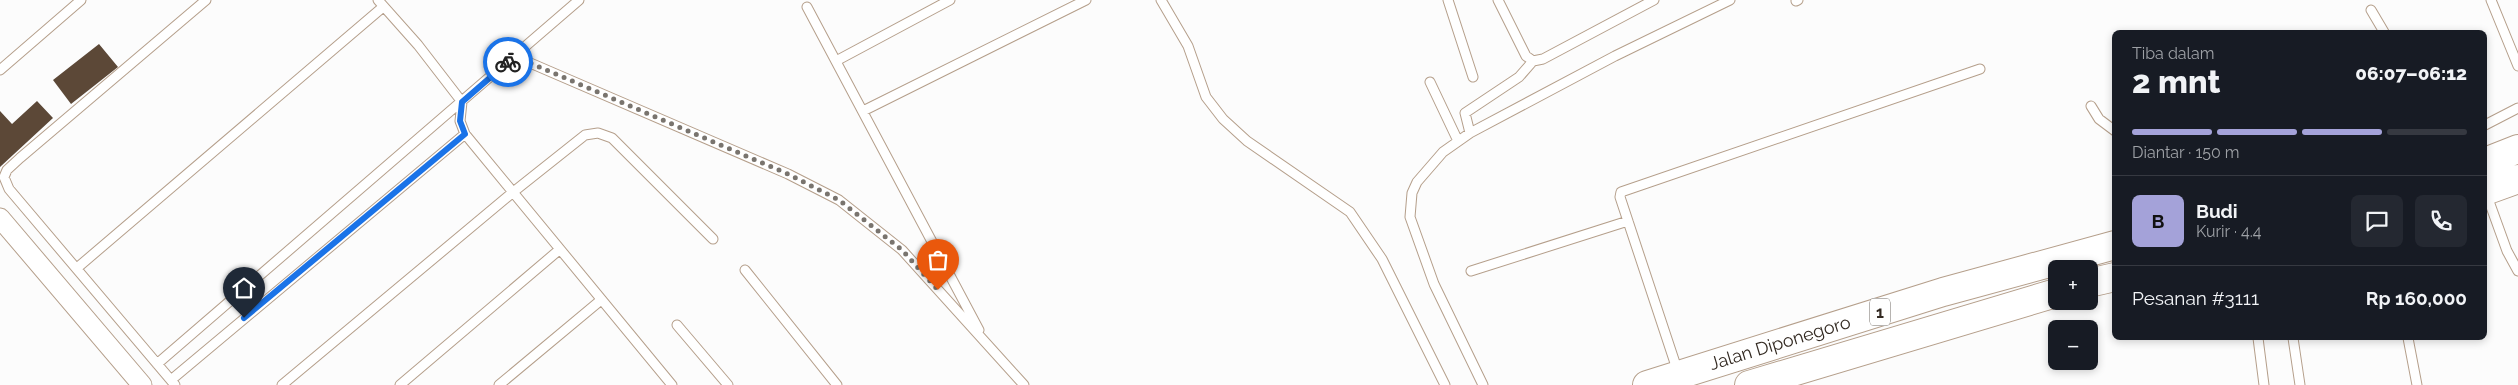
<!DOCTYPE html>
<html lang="id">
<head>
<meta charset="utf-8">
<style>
	:root { --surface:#171b24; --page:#242831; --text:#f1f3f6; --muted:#9ea1a6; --line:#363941; --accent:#a4a2d9 }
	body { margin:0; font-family:Raleway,sans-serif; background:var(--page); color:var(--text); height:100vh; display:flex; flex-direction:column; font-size:19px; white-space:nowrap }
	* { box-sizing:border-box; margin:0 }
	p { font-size:16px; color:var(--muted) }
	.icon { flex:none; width:28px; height:28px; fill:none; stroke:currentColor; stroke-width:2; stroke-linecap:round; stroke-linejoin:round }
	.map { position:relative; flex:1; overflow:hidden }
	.details { position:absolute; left:2112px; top:30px; width:375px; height:310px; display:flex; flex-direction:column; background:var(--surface); border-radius:8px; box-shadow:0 2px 8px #0003 }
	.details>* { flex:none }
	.fabs { position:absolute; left:2048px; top:260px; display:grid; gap:10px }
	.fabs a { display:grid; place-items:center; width:50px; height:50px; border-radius:8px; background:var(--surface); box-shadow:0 2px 8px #0003; font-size:25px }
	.pin { position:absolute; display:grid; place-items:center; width:42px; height:42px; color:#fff; margin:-51px -21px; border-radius:50% 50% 50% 0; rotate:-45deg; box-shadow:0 0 5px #0007 }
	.pin .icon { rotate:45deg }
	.courier { position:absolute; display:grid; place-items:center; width:50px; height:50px; margin:-25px; border:4px solid #1a73e8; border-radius:50%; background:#fff; color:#222; box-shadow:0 1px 6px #0007 }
	.headline em { font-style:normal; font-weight:800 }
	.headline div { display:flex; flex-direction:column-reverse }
	.headline { display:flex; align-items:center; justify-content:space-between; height:85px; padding:0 20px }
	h1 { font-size:32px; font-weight:800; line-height:38px }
	.bar { display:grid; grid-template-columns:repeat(4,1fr); gap:8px 5px; align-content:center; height:60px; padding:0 20px }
	.bar i { height:6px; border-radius:4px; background:var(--line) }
	.bar .current { background:var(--accent) }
	.bar p { grid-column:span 4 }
	.line { display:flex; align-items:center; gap:12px; padding:0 20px; border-top:1px solid var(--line) }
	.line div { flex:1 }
	.round { display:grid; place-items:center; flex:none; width:52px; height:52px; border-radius:8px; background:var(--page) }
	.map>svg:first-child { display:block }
	.building { fill:#5c4837 }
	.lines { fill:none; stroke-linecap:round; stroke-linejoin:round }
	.lane-casing { stroke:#b59f8b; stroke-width:11 }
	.street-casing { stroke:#b59f8b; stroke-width:21 }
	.highway-casing { stroke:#b59f8b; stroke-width:30 }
	.lane { stroke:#fff; stroke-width:9 }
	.street { stroke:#fff; stroke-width:19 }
	.highway { stroke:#fff; stroke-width:28 }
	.done { stroke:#79746e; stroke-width:5; stroke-dasharray:0 9 }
	.route { stroke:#1a73e8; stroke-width:6 }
	.labels { text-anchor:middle; stroke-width:5; stroke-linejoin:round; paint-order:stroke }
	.shield { fill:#fff; stroke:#706a64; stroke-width:1 }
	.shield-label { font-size:16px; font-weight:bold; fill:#332a22 }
	.street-label { font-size:18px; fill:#332a22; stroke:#fff }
</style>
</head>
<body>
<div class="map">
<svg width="2518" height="385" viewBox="0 0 2518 385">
	<rect width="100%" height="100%" fill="#fcfcfc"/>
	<!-- building -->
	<path class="building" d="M99 44 118 67 71 104 53 80Z
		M37 101 53 118 0 167V111L12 124Z"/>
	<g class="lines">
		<!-- lane casing -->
		<g class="lane-casing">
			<path id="lane" d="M378 0 418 45 462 102 460 121 465 134 672 385
				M1161 0 1188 46 1206 97 1223 119 1247 141 1350 212 1382 259 1445 385
				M1448 0 1473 77
				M1498 0 1526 56 1533 61
				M2491 0 2518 66
				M1796 1 1798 0
				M807 7 979 330
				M2371 10 2384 32
				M514 56 788 174 839 200 902 250 1024 385
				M836 61 950 0
				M0 70 81 0
				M1430 82 1458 141
				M2091 106 2099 119 2115 131
				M863 111 1086 0
				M2485 125 2518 108
				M1470 133 1465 113 1519 77 1533 61 1543 59 1654 0
				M2486 193 2507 251 2518 271
				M77 268 383 7
				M745 270 837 385
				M1471 271 1628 221
				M677 325 728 385
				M2258 338 2264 385
				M2293 338 2300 385
				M2408 338 2417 385
				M157 364 579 0
				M1678 372 1620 197 1621 192 1980 69
				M171 380 465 134
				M175 385 9 189 4 177 7 170 20 158 206 0
				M282 385 512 193 585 135 598 133 612 138 713 239
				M400 385 559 250
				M499 385 601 300
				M1483 385 1434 284 1410 217 1412 193 1417 182 1443 152 1470 133 1615 56 1730 0"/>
		</g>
		<!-- street casing -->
		<g class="street-casing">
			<path id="street" d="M0 218 142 385"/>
		</g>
		<!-- highway casing -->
		<g class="highway-casing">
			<path id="highway" d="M2485 162 2518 149
				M2485 191 2518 179
				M2089 283 2115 277
				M1647 385 1943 292 2115 245
				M1749 385 2056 293"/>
		</g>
		<!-- lane -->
		<use href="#lane" class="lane"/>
		<!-- street -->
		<use href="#street" class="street"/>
		<!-- highway -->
		<use href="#highway" class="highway"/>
	</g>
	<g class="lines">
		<!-- done -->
		<path class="done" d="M508 62 514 56 788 174 839 200 902 250 938 290"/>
		<!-- route -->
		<path class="route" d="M244 318 465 134 460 121 462 102 508 62"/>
	</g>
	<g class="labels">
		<!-- shield labels -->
		<rect class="shield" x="1870" y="298.5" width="20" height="27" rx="4"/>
		<g class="shield-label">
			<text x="1880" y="318">1</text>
		</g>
		<!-- street labels -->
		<g class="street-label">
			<text transform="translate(1780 343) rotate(-17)" y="6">Jalan Diponegoro</text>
		</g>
	</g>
</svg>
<div class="fabs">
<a>+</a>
<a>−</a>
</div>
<div class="pin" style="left:938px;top:290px;background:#ea580c"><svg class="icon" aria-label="bag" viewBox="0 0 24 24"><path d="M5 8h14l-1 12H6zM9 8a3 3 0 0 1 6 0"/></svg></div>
<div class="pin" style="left:244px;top:318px;background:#1f2937"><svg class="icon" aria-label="home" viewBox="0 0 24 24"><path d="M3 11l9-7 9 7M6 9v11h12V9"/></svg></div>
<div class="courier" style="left:508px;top:62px"><svg class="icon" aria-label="bike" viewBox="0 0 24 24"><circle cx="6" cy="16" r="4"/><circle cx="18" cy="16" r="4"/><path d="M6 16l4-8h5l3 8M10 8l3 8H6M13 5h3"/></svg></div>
<section class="details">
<div class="headline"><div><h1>2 mnt</h1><p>Tiba dalam</p></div><em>06:07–06:12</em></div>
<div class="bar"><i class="current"></i><i class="current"></i><i class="current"></i><i></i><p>Diantar · 150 m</p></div>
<div class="line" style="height:90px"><b class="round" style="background:var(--accent);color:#111">B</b><div><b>Budi</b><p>Kurir · 4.4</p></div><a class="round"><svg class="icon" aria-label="chat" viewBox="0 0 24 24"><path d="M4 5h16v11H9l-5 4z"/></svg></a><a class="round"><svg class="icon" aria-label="phone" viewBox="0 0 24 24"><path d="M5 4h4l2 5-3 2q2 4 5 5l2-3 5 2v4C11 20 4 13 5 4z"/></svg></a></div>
<div class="line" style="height:65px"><div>Pesanan #3111</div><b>Rp 160,000</b></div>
</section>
</div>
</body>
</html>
